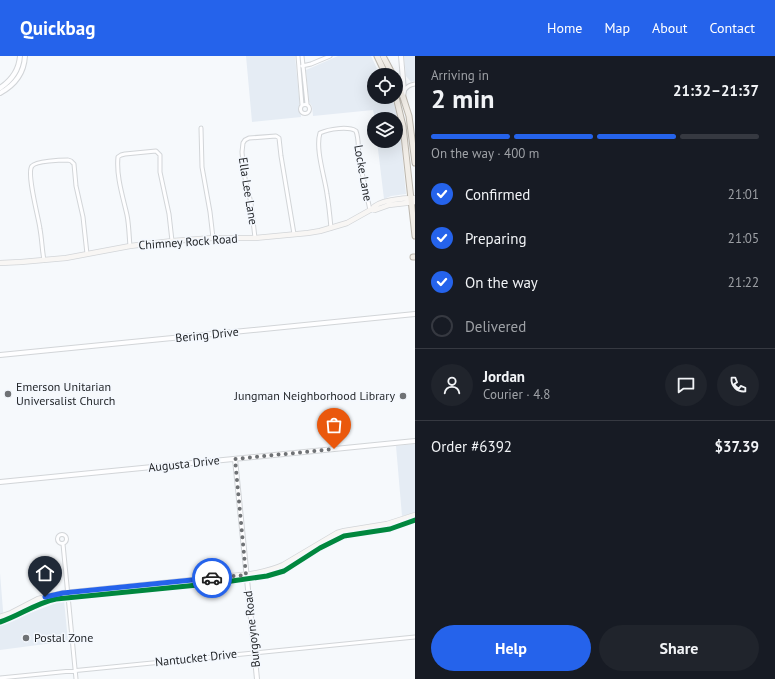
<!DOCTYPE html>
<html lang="en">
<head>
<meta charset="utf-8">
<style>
	:root { --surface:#171b24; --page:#20242c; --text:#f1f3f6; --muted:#9ea1a6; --line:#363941; --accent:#2563eb }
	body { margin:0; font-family:"PT Sans",sans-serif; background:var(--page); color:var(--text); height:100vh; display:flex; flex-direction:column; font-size:15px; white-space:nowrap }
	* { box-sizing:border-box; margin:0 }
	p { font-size:13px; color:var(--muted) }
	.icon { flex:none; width:22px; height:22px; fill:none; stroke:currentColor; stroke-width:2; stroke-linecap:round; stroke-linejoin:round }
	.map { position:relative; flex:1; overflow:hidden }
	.side { display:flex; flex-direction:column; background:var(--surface); width:360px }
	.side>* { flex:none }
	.buttons { position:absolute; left:367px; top:12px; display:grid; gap:8px }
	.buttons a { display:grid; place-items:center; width:36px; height:36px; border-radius:50%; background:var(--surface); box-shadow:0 4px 16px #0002; font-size:20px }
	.pin { position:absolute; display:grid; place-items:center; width:34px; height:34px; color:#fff; margin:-41px -17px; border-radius:50% 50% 50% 0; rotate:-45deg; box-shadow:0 0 4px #0007 }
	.pin .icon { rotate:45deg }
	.courier { position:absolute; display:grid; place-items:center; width:40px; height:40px; margin:-20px; border:3px solid #2563eb; border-radius:50%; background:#fff; color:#222; box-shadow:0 1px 5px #0007 }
	.summary em { font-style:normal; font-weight:700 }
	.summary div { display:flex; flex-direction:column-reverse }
	.summary { display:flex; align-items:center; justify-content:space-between; height:68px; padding:0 16px }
	h1 { font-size:26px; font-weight:700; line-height:30px }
	.bar { display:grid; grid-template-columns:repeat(4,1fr); gap:6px 4px; align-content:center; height:48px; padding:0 16px }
	.bar i { height:5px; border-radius:3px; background:var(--line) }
	.bar .current { background:var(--accent) }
	.bar p { grid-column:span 4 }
	.line { display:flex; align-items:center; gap:10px; padding:0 16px; border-top:1px solid var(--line) }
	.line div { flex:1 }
	.round { display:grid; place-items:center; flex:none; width:42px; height:42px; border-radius:21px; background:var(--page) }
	ol { padding:0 16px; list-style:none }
	li { display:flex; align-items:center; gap:12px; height:44px }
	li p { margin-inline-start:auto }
	li .icon { padding:4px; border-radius:50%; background:var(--accent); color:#fff; stroke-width:4 }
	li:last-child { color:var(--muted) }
	li i { width:22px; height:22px; border:2px solid var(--line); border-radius:50% }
	.cta { display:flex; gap:8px; margin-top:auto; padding:8px 16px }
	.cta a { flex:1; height:46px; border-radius:24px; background:var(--accent); color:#fff; font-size:16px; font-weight:700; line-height:46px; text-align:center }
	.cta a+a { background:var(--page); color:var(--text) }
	header { display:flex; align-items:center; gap:24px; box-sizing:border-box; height:56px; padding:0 20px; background:var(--accent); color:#fff }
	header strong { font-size:19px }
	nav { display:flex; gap:22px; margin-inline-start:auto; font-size:14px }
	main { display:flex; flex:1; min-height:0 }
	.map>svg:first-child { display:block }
	.built { fill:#e5ecf4 }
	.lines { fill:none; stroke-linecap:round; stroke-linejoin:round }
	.minor-casing { stroke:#d2d5d8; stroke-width:5 }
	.tertiary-casing { stroke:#d2d5d8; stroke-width:6 }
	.secondary-casing { stroke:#d2d5d8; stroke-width:6 }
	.primary-casing { stroke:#bcb7ae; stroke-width:7 }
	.minor { stroke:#fefeff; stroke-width:3 }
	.tertiary { stroke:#fefeff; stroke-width:4 }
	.secondary { stroke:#f8f6f4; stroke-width:4.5 }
	.primary { stroke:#f2eee8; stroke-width:5 }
	.cycleway-casing { stroke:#f4f8fe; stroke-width:8 }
	.cycleway { stroke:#00873e; stroke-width:5 }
	.done { stroke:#6f7275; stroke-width:4; stroke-dasharray:0 7.2 }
	.route { stroke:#2563eb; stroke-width:5 }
	.poi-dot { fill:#6f7275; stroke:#f4f8fe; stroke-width:1.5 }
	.labels { text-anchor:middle; stroke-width:3; stroke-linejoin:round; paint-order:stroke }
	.street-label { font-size:12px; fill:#26292c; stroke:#f4f8fe }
	.poi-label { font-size:12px; fill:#26292c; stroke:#f4f8fe; text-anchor:start }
</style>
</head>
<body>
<header>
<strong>Quickbag</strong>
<nav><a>Home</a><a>Map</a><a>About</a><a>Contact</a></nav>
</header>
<main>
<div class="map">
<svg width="415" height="623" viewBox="0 0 415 623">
	<rect width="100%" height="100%" fill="#f6f9fc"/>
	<!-- built -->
	<path class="built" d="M246 0H295L301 61 252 66Z
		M338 0H371L380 19H374V41H391L393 45 399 67 401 84 406 138 391 140 384 143 377 85H396V63H375L373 54 313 60 312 50 309 46 306 14Z
		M404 0H415V25L411 26 406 20Z
		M415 388V457L402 460 396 390Z
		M0 517 4 567 64 544 68 585 0 594Z"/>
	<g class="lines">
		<!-- minor casing -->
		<g class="minor-casing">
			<path id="minor" d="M298 0 302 49
				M302 0 307 48
				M302 10 311 8 330 0
				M404 35C407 30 410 29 415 28
				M300.5 53a4.5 4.5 0 1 1 9 0a4.5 4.5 0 1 1-9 0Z
				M201 72 202 111 210 156 213 182
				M331 172C330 161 329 150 327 138 325 122 315 93 320 77 329 73 348 70 356 75 359 83 358 92 359 100 362 118 366 136 370 154
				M255 182 251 147 244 118 242 96 243 87 245 84 249 82 276 80 279 82 281 100 294 178
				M130 190C129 180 129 169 127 159 123 141 116 120 118 101L121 99 125 98 156 95 160 99V116L169 158 172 185
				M44 204C42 194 42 184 40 173 39 163 26 117 32 110 36 105 61 104 68 104L71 105 74 108 76 130 83 161 87 198
				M57.5 483a4.5 4.5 0 1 1 9 0a4.5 4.5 0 1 1-9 0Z
				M63 488 76 623
				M0 622 415 581"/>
		</g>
		<!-- tertiary casing -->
		<g class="tertiary-casing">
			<path id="tertiary" d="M401 0 404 35 403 41
				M0 32C12 24 19 14 20 0
				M0 37C15 29 24 17 25 0
				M0 299 415 258
				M235 403 257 623
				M0 426 415 385"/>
		</g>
		<!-- secondary casing -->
		<g class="secondary-casing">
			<path id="secondary" d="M372 153 375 154 389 149 415 146
				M0 207 21 206 66 202 130 190 172 185 213 182H255L308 177 320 175 347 167 372 153C377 144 405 142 415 142
				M0 561 11 557 38 543 63 537 251 518C262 516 273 514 283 509L337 477 344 475 387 468 415 459
				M0 566C19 560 36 547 56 543L218 527 267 520 284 515 320 492 344 480 390 473 415 464"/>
		</g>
		<!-- primary casing -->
		<g class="primary-casing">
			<path id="primary" d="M377 0 386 19
				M383 0 393 19
				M396 25 403 41 409 60 415 107
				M396 41 403 70 415 180
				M413 201H415"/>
		</g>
		<!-- minor -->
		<use href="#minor" class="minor"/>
		<!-- tertiary -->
		<use href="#tertiary" class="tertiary"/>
		<!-- secondary -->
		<use href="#secondary" class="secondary"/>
		<!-- primary -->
		<use href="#primary" class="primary"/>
		<!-- cycleway casing -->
		<g class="cycleway-casing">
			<path id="cycleway" d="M0 566C19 560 36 547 56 543L218 527 267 520 284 515 320 492 344 480 390 473 415 464"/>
		</g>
		<!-- cycleway -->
		<use href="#cycleway" class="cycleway"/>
	</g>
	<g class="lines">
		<!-- done -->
		<path class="done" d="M212 522 246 519 235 403 334 393"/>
		<!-- route -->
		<path class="route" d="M45 541 63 537 212 522"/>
	</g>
	<!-- markers -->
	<g class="poi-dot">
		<circle cx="8" cy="338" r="4"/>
		<circle cx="403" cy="340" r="4"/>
		<circle cx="26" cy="582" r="4"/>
	</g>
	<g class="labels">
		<!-- street labels -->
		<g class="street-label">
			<text transform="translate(363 117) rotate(80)" y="4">Locke Lane</text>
			<text transform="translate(248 135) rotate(81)" y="4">Ella Lee Lane</text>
			<text transform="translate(188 186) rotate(-4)" y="4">Chimney Rock Road</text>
			<text transform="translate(207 279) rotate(-6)" y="4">Bering Drive</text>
			<text transform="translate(184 408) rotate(-6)" y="4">Augusta Drive</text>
			<text transform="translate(252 573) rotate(-96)" y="4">Burgoyne Road</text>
			<text transform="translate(196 602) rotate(-6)" y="4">Nantucket Drive</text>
		</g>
		<!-- poi labels -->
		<g class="poi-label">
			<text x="16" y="335">Emerson Unitarian<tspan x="16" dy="14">Universalist Church</tspan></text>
			<text x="395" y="344" text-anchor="end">Jungman Neighborhood Library</text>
			<text x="34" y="586">Postal Zone</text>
		</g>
	</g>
</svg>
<div class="buttons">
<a><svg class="icon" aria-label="locate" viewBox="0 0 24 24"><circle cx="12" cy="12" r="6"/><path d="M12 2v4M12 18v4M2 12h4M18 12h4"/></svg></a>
<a><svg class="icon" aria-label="layers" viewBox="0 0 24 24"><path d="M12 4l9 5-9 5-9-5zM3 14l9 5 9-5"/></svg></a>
</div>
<div class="pin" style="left:334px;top:393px;background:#ea580c"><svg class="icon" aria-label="bag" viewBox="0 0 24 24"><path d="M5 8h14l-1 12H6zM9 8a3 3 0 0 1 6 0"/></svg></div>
<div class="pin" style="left:45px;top:541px;background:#1f2937"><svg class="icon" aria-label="home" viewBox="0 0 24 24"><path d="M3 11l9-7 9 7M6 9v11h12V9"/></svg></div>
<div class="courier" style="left:212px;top:522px"><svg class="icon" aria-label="car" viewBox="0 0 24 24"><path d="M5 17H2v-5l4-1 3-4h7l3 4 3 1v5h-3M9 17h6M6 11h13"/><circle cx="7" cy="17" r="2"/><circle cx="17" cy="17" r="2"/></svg></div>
</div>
<section class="side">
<div class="summary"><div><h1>2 min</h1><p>Arriving in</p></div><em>21:32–21:37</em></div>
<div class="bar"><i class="current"></i><i class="current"></i><i class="current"></i><i></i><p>On the way · 400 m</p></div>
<ol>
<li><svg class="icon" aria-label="check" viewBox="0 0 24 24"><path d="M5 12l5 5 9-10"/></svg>Confirmed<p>21:01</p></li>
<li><svg class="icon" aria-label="check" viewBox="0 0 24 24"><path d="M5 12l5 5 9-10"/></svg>Preparing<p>21:05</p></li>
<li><svg class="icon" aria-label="check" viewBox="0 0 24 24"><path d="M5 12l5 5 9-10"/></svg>On the way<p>21:22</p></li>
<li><i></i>Delivered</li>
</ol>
<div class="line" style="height:72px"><a class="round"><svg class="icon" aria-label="person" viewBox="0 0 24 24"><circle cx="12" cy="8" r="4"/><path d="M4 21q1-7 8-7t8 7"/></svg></a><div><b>Jordan</b><p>Courier · 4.8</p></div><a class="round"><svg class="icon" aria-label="chat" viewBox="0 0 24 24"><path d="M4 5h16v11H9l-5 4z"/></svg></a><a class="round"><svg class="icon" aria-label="phone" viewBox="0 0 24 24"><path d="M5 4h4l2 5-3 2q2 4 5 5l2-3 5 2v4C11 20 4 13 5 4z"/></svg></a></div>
<div class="line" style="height:52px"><div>Order #6392</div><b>$37.39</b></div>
<div class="cta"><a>Help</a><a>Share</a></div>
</section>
</main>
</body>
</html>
